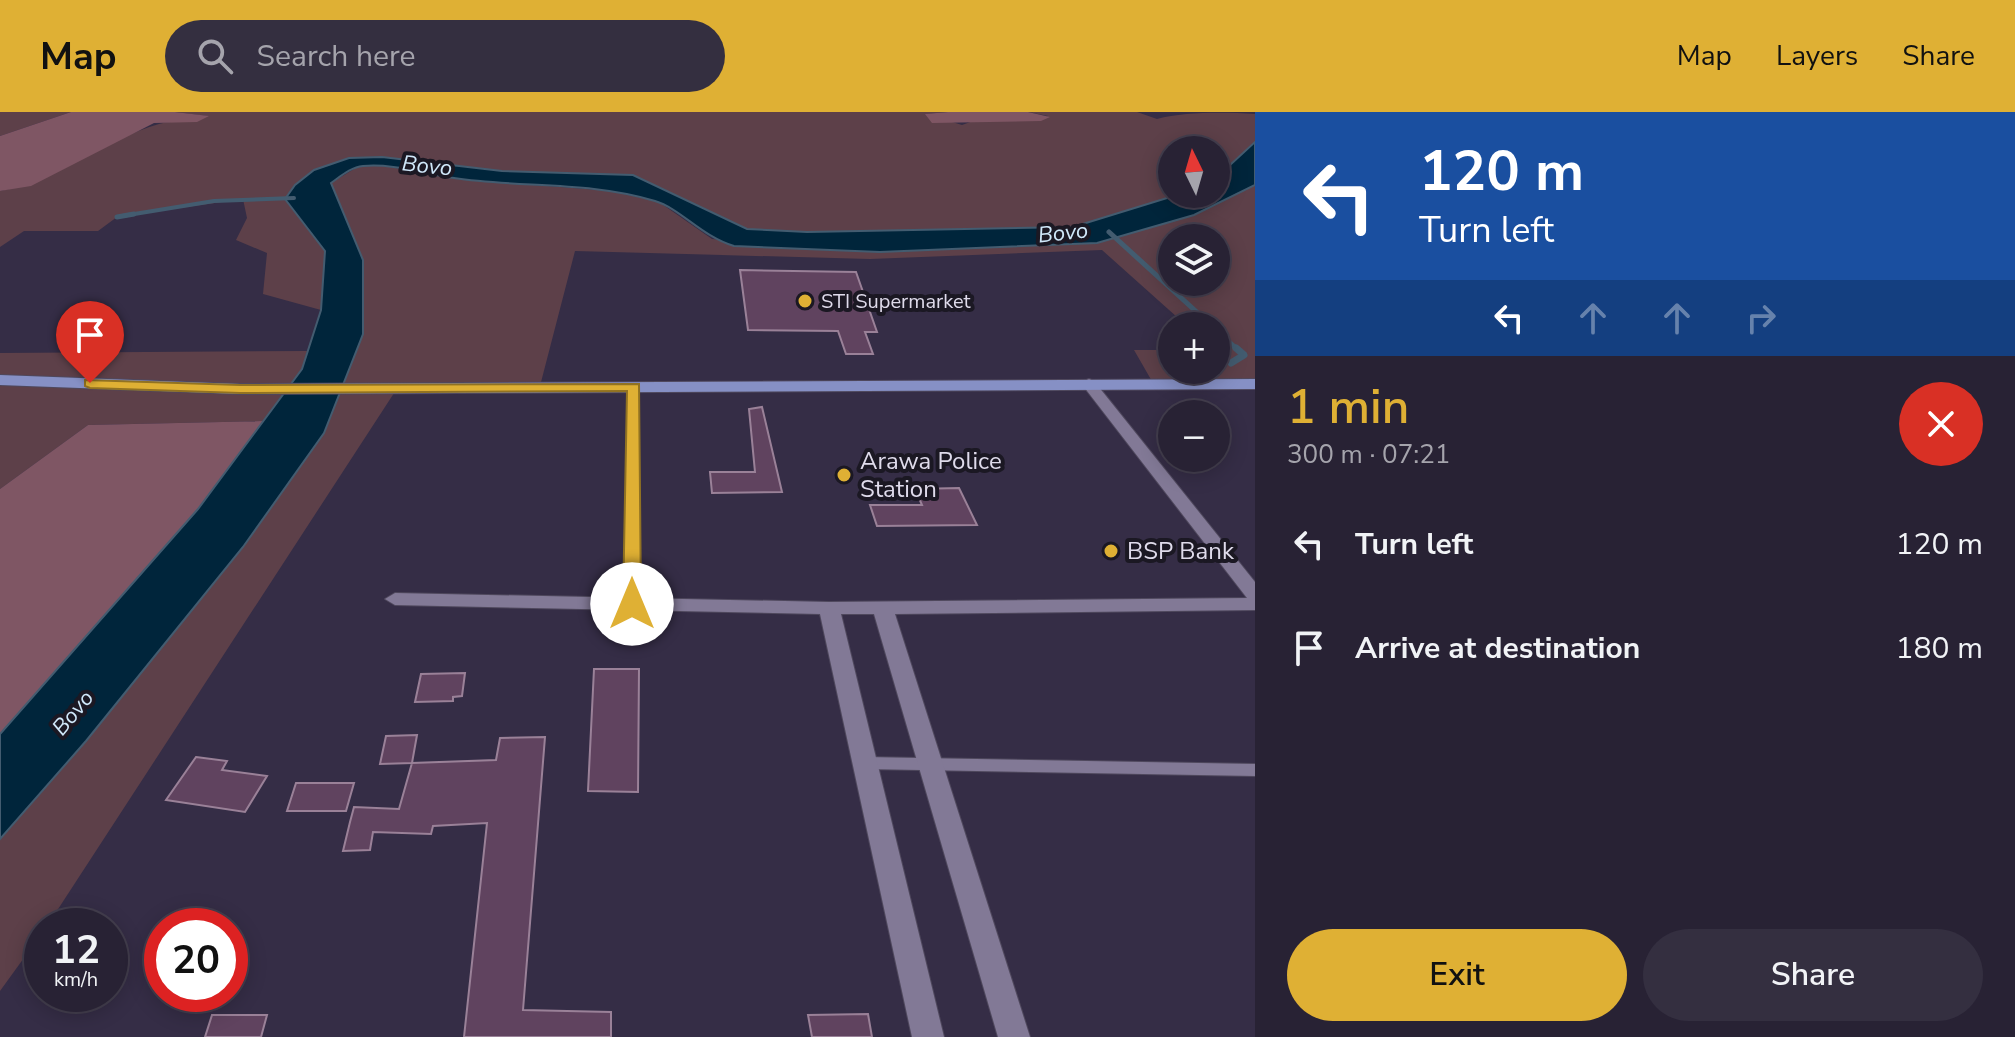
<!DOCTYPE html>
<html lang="en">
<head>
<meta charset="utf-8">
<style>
  body { margin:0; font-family:"Nunito Sans",sans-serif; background:#342f40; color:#f1f3f6; height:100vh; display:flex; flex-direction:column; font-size:30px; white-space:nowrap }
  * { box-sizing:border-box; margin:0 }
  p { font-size:26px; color:#a5a4ac }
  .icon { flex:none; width:44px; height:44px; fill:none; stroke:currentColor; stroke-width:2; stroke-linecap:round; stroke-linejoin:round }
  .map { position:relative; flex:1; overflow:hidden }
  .details { display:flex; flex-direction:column; background:#282234; width:760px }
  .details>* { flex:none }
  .guide { background:#1a4fa0; color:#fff; overflow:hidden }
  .needle { width:52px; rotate:355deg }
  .fabs { position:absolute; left:1158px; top:24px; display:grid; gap:16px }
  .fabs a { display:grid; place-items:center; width:72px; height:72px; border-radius:50%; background:#282234; box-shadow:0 4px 20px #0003,0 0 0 2px #443f4f; font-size:40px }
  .speed { position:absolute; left:24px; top:796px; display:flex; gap:16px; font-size:40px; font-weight:700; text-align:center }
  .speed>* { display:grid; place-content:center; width:104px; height:104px; border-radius:50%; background:#282234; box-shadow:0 4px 20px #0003,0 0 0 2px #443f4f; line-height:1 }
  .speed small { font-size:20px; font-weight:400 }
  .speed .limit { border:12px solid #d22; background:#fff; color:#111 }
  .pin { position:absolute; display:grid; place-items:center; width:68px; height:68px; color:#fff; margin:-82px -34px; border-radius:50% 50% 50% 0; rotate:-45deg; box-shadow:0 0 8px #0007 }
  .pin .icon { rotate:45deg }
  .me { position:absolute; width:88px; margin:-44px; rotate:0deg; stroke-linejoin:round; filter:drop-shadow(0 0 6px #0008) }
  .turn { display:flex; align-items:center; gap:28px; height:168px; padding:0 32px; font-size:36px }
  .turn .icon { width:104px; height:104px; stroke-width:2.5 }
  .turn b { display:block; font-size:56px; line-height:68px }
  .lanes { display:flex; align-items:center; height:76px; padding:0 32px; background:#0003; justify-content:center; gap:40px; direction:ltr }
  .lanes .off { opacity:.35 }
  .round { display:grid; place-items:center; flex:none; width:84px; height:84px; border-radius:42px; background:#342f40 }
  .head { display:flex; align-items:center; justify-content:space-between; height:136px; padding:0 32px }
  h1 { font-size:48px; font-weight:600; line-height:60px; color:#dfb034 }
  .cta { display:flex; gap:16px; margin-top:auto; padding:16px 32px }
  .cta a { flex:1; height:92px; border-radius:48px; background:#dfb034; color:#111; font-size:32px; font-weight:600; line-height:92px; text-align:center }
  .cta a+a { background:#342f40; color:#f1f3f6 }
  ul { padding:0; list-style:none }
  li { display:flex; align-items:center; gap:24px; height:104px; padding:0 32px }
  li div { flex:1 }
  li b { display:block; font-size:30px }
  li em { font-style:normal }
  header { display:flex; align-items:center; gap:48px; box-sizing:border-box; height:112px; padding:0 40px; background:#dfb034; color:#111 }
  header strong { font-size:38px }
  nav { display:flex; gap:44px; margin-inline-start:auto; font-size:28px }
  .search { width:560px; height:72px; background:#342f40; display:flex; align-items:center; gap:20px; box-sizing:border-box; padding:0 28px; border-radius:44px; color:#a5a4ac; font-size:30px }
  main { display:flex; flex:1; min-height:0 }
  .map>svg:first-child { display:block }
  .green { fill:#5d4049; fill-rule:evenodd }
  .forest { fill:#7f5664 }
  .water { fill:#00253b; stroke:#435c70; stroke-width:2 }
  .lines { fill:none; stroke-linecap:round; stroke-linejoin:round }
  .stream-far2 { stroke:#435c70; stroke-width:4 }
  .stream-far1 { stroke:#435c70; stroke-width:5 }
  .stream { stroke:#435c70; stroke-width:7 }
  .building { fill:#60435f; stroke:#9a8198; stroke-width:2 }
  .lane-casing { stroke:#4f485d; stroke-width:2 }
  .street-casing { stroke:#4f485d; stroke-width:2 }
  .primary-casing { stroke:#4f485d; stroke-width:2 }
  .lane { fill:#827996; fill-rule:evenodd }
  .street { fill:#827996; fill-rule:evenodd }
  .primary { fill:#8690c5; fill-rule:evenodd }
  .route { fill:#dfb034; stroke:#917222; stroke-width:2 }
  .poi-dot { fill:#dfb034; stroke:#1b1823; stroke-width:3 }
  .labels { text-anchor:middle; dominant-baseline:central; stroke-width:8; stroke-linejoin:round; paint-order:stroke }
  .far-poi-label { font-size:20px; fill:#dfdbeb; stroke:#1b1823; text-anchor:start }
  .far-water-label { font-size:22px; font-style:italic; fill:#d0e8fa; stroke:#1b1823 }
  .poi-label { font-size:24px; fill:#dfdbeb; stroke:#1b1823; text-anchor:start }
</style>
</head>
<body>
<header>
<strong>Map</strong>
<div class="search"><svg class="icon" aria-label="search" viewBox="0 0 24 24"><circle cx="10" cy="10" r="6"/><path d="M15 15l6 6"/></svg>Search here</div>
<nav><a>Map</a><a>Layers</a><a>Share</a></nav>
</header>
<main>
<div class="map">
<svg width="1255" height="925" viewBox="0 0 1255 925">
  <rect width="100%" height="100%" fill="#352d46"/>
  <!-- green -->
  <path class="green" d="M 0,0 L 71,0 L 0,24 Z
    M 175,0 L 948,0 L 926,2 L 962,13 L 976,8 L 1040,9 L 1048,4 L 1028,0 L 1137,0 L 1157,7 C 1184,0 1222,0 1255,2 L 1255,30 L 1216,66 L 1216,38 L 1172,38 L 1172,82 L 1180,82 L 1073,115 L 807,120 L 747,117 L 633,63 L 502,59 L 382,45 L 349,46 L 285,87 L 325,139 L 321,198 L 263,182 L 267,141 L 236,128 L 247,106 L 243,87 L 117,105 L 98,119 L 24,119 L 0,135 L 0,79 C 58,69 103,28 159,12 C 176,7 191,13 207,4 Z
    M 379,53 L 456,67 L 612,79 L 659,90 L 712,127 L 880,140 L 1097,131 L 1194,103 L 1255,73 L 1255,272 L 1153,271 L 1134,238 L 1172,238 L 1172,258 L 1216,258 L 1216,214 L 1187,214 L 1102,138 L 870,147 L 575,139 L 540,274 L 398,275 L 49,811 L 42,814 L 42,821 L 0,879 L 0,727 L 86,629 L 243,435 L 363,148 L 331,71 L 359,54 ZM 1172,126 L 1216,126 L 1216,170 L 1172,170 Z
    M 307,239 L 302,257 L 264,309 L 88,313 L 0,377 L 0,241 Z"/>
  <!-- forest -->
  <path class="forest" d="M 71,0 L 175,0 L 209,4 L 197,10 L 154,11 L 31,74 L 0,79 L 0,24 Z
    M 948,0 L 1028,0 L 1050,5 L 1041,9 L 932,11 L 925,2 Z
    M 263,309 L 199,397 L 0,622 L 0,377 L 88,313 Z"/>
  <!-- water -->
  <path class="water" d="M 1255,30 L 1255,73 L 1194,103 L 1097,131 L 880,140 L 734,134 C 701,124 681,97 655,89 C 590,69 520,76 454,66 C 424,62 393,51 363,54 C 351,55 341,64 331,71 L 363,148 L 363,222 L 324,321 L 243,435 L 86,629 L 0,727 L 0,622 L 198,397 L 302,257 L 321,198 L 325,139 L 285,87 L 295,73 L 314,58 L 349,46 L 382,45 L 502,59 L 633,63 L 747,117 L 807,120 L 1073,115 L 1180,82 L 1216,82 L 1216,66 Z"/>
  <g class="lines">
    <!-- stream-far2 -->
    <path class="stream-far2" d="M 122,104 L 214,89 L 294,86"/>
    <!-- stream-far1 -->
    <path class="stream-far1" d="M 117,105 L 134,102
      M 1109,120 L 1212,214
      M 1216,218 L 1238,238"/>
    <!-- stream -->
    <path class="stream" d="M 1231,251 L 1244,243 L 1236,236"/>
  </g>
  <!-- building -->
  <path class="building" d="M 740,158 L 856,160 L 877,220 L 865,220 L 873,242 L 846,242 L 838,219 L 748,218 Z
    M 762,295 L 782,380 L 712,381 L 710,360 L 755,360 L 749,297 Z
    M 959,376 L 977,413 L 877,414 L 870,393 L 922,393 L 915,377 Z
    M 594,557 L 639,557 L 638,680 L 588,679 Z
    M 465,561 L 462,584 L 453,585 L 453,589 L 415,590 L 421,562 Z
    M 417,623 L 412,651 L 380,652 L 386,624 Z
    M 545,625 L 523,898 L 611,900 L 611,925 L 464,925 L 487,711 L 433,714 L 431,722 L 373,720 L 370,738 L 343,739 L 350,710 L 354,695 L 399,697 L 412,651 L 496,648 L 500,626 Z
    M 196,645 L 227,649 L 222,658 L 267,664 L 245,700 L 166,688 Z
    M 296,671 L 354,671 L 346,699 L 287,699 Z
    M 868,902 L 872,925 L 812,925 L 808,903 Z
    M 212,903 L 267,903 L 261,925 L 205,925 Z"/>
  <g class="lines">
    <defs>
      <path id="lane" d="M 634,272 L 639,275 L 639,492 L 632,496 L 625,492 L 629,275 Z
        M 865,645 L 1255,652 L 1255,664 L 865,657 L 859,655 L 856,651 L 859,647 Z"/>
      <path id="street" d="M 1089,267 L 1094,269 L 1255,470 L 1255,498 L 895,502 L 1030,925 L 998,925 L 874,502 L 841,502 L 944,925 L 912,925 L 820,502 L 395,493 L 385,487 L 395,481 L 829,490 L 1247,486 L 1084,275 L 1084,269 Z"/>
      <path id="primary" d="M 0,263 L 240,272 L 1255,267 L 1255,277 L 240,282 L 0,273 Z"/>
    </defs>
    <!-- lane casing -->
    <use href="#lane" class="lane-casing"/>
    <!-- street casing -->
    <use href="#street" class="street-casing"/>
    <!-- primary casing -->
    <use href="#primary" class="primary-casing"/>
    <!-- lane -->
    <use href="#lane" class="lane"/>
    <!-- street -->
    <use href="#street" class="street"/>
    <!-- primary -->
    <use href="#primary" class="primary"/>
  </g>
  <!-- route -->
  <path class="route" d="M 85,268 L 240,273 L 639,272 L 641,492 L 632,497 L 623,492 L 627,279 L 240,281 L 90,276 L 85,274 Z"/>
  <!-- markers -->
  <g class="poi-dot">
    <circle cx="805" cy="189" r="8"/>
    <circle cx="844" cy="363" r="8"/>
    <circle cx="1111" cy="439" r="8"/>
  </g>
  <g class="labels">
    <!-- far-poi labels -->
    <g class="far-poi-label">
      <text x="821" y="189">STI Supermarket</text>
    </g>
    <!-- far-water labels -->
    <g class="far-water-label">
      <text transform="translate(427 54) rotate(6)">Bovo</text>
      <text transform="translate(1063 121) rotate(-6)">Bovo</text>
      <text transform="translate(73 601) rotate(-50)">Bovo</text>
    </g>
    <!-- poi labels -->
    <g class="poi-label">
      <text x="860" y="349">Arawa Police<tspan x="860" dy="28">Station</tspan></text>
      <text x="1127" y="439">BSP Bank</text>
    </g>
  </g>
</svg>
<div class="fabs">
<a><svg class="needle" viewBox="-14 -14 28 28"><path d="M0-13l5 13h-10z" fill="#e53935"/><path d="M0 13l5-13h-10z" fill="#a5a4ac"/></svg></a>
<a><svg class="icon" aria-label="layers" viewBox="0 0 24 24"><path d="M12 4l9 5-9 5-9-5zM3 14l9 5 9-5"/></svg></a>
<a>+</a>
<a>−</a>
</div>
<div class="speed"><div>12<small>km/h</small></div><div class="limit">20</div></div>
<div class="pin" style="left:90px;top:271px;background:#d93025"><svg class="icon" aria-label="arrive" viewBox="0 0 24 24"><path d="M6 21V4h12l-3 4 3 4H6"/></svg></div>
<svg class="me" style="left:632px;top:492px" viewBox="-20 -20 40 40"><circle r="19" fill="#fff"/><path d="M0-13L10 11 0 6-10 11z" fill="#dfb034"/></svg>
</div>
<section class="details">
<div class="guide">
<div class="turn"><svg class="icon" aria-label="left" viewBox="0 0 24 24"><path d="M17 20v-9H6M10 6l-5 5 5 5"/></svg><div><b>120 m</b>Turn left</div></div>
<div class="lanes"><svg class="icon" aria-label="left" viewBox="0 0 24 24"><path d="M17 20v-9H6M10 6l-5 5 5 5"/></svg><svg class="icon off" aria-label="ahead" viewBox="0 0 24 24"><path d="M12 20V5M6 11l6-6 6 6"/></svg><svg class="icon off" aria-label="ahead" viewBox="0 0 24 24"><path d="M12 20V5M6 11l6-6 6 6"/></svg><svg class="icon off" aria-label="right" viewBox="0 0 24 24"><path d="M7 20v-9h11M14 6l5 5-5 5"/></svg></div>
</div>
<div class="head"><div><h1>1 min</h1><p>300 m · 07:21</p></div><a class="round" style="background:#d93025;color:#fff"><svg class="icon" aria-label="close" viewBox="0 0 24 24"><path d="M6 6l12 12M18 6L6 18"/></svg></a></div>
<ul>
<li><svg class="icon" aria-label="left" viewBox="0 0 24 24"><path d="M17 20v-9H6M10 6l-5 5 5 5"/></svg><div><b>Turn left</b></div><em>120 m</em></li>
<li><svg class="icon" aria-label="arrive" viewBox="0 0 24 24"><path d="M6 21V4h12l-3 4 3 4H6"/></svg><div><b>Arrive at destination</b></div><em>180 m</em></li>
</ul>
<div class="cta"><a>Exit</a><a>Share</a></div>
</section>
</main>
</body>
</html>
